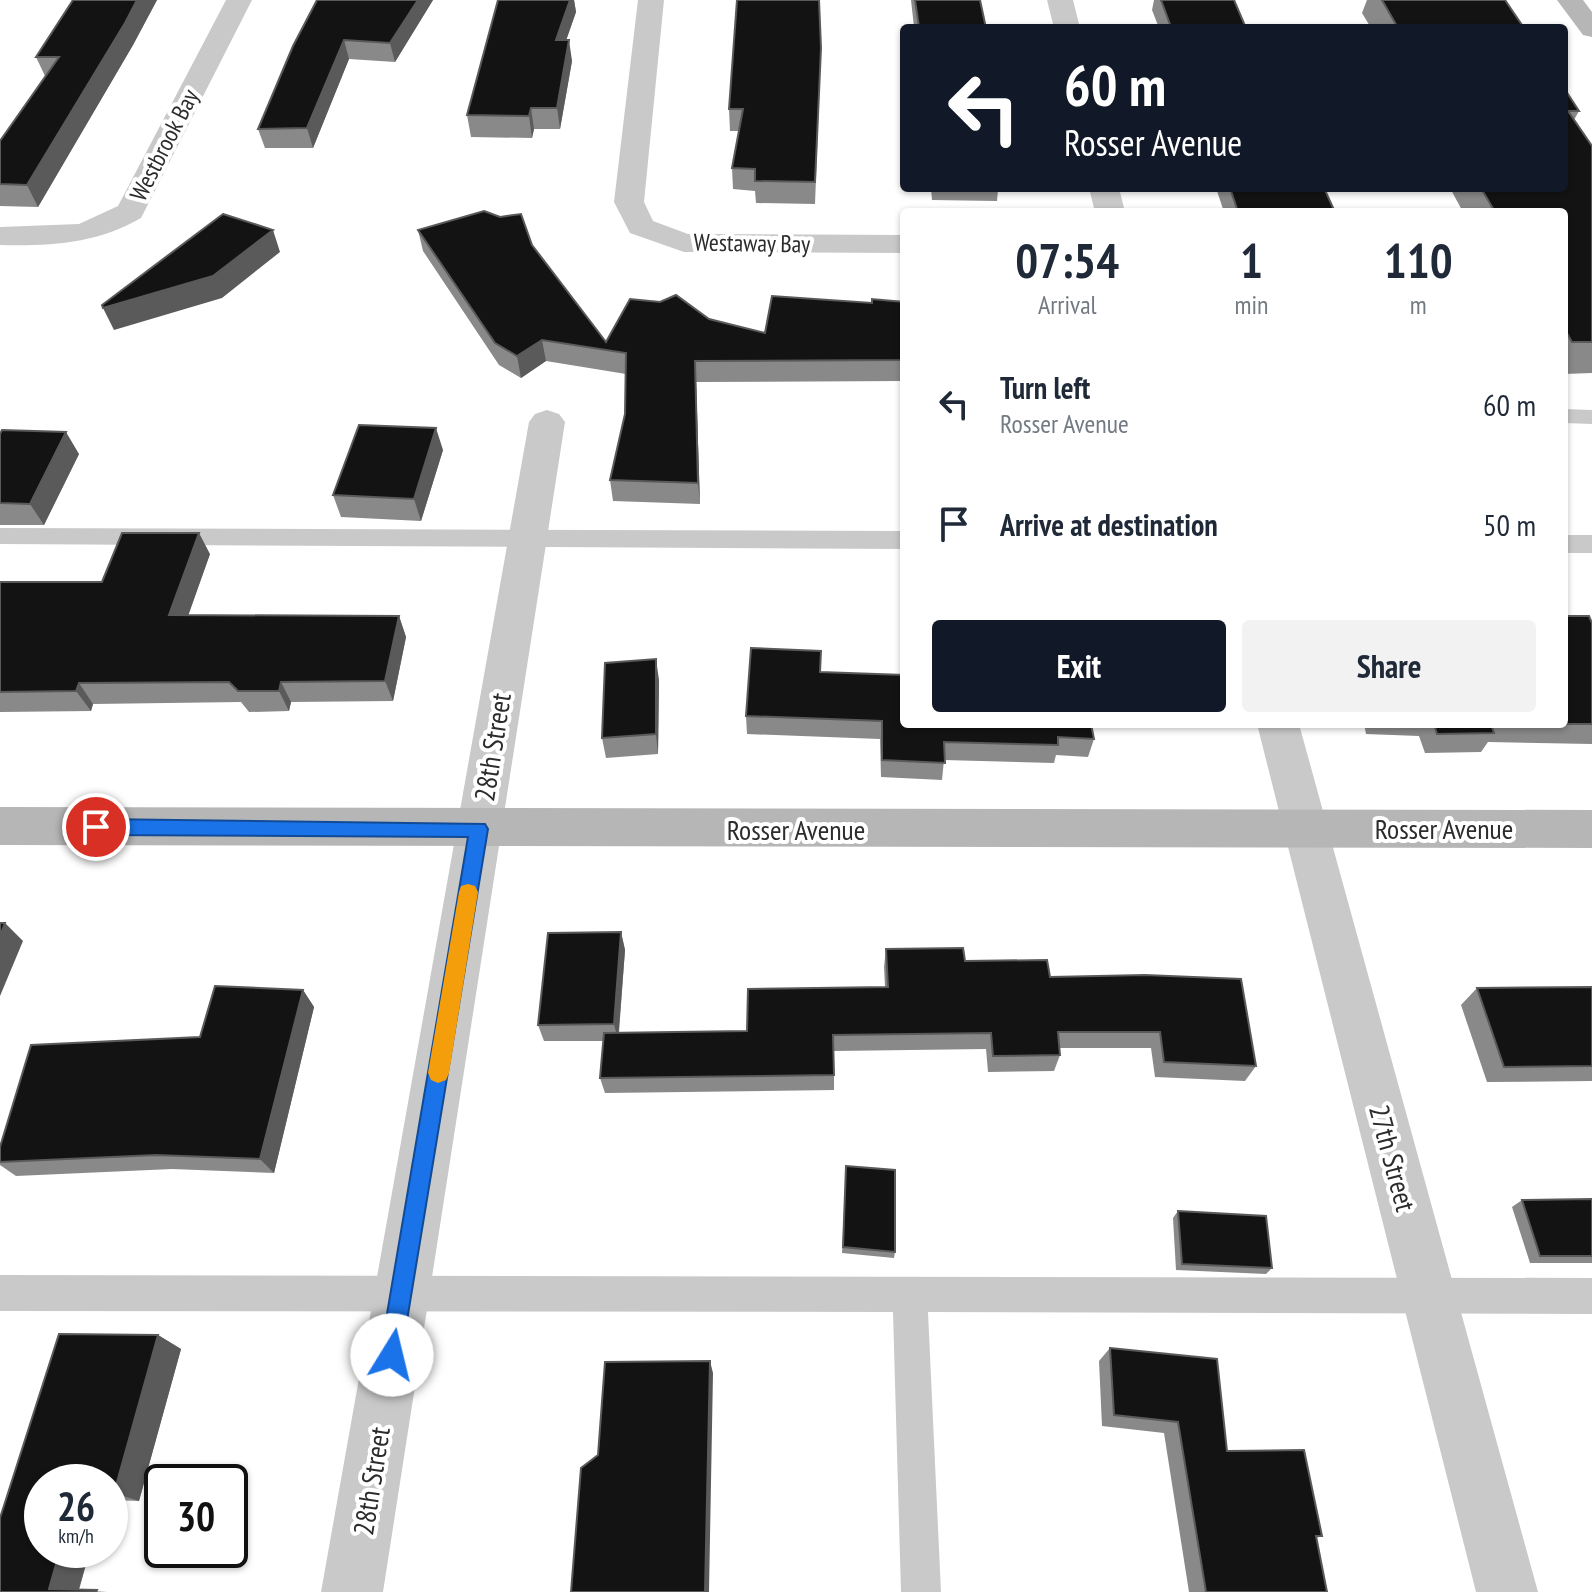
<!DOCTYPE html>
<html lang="en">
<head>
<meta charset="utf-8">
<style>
  body { margin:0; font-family:"PT Sans Narrow",sans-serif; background:#f2f2f3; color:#1f2937; height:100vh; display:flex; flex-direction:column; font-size:30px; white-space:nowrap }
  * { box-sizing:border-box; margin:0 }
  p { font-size:26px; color:#747a83 }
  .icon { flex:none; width:44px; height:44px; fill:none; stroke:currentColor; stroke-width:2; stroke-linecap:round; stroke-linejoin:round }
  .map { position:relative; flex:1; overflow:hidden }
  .drawer { position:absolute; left:900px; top:208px; width:668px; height:520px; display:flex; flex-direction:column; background:#fff; border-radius:8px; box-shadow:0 2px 6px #0004 }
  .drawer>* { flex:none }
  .hud { position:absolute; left:900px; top:24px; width:668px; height:168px; border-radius:8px; box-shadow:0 2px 6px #0004; background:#111827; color:#fff; overflow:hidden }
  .speed { position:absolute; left:24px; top:1464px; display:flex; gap:16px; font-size:40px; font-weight:700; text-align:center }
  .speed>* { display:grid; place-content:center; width:104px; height:104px; border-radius:50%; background:#fff; box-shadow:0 2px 6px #0004; line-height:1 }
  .speed small { font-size:20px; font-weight:400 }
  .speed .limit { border:4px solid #111; border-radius:12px; background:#fff; color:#111 }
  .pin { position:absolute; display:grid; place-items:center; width:68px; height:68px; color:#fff; margin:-34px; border:4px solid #fff; border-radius:50%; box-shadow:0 2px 8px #0007 }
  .me { position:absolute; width:88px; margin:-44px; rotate:9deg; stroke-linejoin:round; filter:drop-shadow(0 0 6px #0008) }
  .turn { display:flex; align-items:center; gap:28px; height:168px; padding:0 32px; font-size:36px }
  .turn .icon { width:104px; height:104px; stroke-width:2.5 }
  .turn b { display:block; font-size:56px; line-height:68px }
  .eta { display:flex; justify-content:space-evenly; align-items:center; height:136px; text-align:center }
  .eta b { font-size:48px; font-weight:700; line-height:56px }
  .action { display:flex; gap:16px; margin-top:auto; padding:16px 32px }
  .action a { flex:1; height:92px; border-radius:8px; background:#111827; color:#fff; font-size:32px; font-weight:700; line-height:92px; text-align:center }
  .action a+a { background:#f2f2f3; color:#1f2937 }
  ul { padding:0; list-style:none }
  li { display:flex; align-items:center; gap:24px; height:120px; padding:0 32px }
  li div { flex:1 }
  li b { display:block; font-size:30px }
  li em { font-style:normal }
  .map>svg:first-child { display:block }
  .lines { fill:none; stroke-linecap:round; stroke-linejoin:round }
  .lane { fill:#c9c9c9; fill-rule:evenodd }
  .street { fill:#c9c9c9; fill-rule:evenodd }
  .secondary { fill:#b6b6b6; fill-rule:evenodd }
  .wall { fill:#898989 }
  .shaded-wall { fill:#5a5a5a }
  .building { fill:#131313; stroke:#5a5a5a; stroke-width:2 }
  .route { fill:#1a73e8; stroke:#114b97; stroke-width:2 }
  .slow { fill:#f59e0b }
  .labels { text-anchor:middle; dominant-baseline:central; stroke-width:8; stroke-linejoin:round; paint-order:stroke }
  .far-street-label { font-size:24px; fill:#2c2c2c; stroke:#fff }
  .street-label { font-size:28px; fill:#2c2c2c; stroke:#fff }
</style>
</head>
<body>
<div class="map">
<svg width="1592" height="1592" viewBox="0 0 1592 1592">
  <rect width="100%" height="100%" fill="#fff"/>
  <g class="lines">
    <!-- lane -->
    <path class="lane" d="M 1564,409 L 1592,410 L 1592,424 L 1564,423 Z
      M 0,528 L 904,531 L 904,549 L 0,544 Z
      M 1564,535 L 1592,535 L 1592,553 L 1564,553 Z
      M 0,1275 L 1592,1278 L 1592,1314 L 928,1312 L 941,1592 L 901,1592 L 893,1312 L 0,1311 Z"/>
    <!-- street -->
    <path class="street" d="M 226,0 L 252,0 L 141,218 C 96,244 51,246 0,245 L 0,227 L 79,224 L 118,206 Z
      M 638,0 L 664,0 L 644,202 L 653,221 L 688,234 L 904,235 L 904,253 L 684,252 L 630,233 L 614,202 Z
      M 1047,0 L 1073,0 L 1080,28 L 1054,28 Z
      M 1089,188 L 1119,188 L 1125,212 L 1095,212 Z
      M 547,410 L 559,414 L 565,422 L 383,1592 L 321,1592 L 529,422 L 535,414 Z
      M 1257,724 L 1299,724 L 1538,1592 L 1476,1592 Z"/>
    <!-- secondary -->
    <path class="secondary" d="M 1557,0 L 1583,0 L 1592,12 L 1592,37 L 1583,35 Z
      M 0,807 L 1592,810 L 1592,848 L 0,845 Z"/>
  </g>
  <!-- wall -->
  <path class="wall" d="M 73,0 L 157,0 L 133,45 L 38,207 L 0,206 L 0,141 L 45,76 L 36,57 Z
    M 317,0 L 433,0 L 395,62 L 349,59 L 313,148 L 265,148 L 258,129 Z
    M 498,0 L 574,0 L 576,12 L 566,40 L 572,61 L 560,129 L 534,129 L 532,138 L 471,137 L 467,115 Z
    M 911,0 L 980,0 L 986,28 L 914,27 Z
    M 1154,0 L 1234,0 L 1246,28 L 1159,28 L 1152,10 Z
    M 1367,0 L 1505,0 L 1524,28 L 1371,28 L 1362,13 Z
    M 821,48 L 815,204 L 756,203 L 755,191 L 733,189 L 732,168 L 739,131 L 730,131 L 729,109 Z
    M 1564,88 L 1579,111 L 1574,120 L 1592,146 L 1592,373 L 1564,374 L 1564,212 L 1463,212 L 1450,188 L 1564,188 Z
    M 931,188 L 1017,188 L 1017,190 L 998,190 L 997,201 L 932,200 Z
    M 1216,188 L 1324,188 L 1335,212 L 1224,212 Z
    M 418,230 L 532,245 L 606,342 L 709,319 L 765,333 L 872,303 L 904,302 L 904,381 L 696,382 L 700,504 L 613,501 L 610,480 L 625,414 L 626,374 L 546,361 L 521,378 L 499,365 L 423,251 Z
    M 0,434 L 79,454 L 44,525 L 0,525 Z
    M 443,450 L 421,521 L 341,517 L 333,495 Z
    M 210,554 L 188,615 L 399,616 L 406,637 L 393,701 L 291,702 L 289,711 L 249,712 L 241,702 L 93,704 L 91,711 L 0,712 L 0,582 L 102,582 Z
    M 1592,623 L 1592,744 L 1488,742 L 1481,752 L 1425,753 L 1419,736 L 1366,734 L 1364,724 L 1564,724 Z
    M 821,672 L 1094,739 L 1088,757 L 1056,755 L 1054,763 L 944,760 L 942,780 L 881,777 L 880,739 L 747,734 L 746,716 Z
    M 659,680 L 658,754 L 606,758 L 602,738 Z
    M 621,932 L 625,950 L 619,1033 L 747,1031 L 885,987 L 884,967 L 886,949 L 965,961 L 1050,977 L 1256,1066 L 1245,1081 L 1155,1077 L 1151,1048 L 1060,1048 L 1060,1055 L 1054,1071 L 988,1072 L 986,1049 L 834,1051 L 834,1090 L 605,1093 L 600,1078 L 603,1041 L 544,1041 L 538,1025 Z
    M 1592,987 L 1592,1081 L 1487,1082 L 1461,1005 L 1477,988 Z
    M 303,990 L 314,1007 L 274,1173 L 172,1169 L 16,1176 L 0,1165 L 0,1147 Z
    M 846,1166 L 895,1252 L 894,1258 L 842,1253 Z
    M 1592,1199 L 1592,1263 L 1530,1263 L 1512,1207 L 1522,1200 Z
    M 1178,1211 L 1272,1268 L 1266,1274 L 1176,1270 L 1173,1218 Z
    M 59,1334 L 158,1335 L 181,1349 L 139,1501 L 110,1500 L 110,1482 L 42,1482 L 42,1550 L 90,1550 L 79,1590 L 107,1592 L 0,1592 L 0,1518 Z
    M 1110,1348 L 1322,1536 L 1316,1538 L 1327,1592 L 1189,1592 L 1164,1433 L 1102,1426 L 1099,1361 Z"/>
  <!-- shaded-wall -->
  <path class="shaded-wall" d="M 137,0 L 157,0 L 133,45 L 38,207 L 27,185 Z
    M 418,0 L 433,0 L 395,62 L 390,43 Z
    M 570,0 L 574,0 L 576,12 L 559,61 L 556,40 Z
    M 344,40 L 349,59 L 313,148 L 307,128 Z
    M 569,40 L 572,61 L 560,129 L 557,108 Z
    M 531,108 L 534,129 L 532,138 L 529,116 Z
    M 273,230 L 280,252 L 222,298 L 114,330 L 103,308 Z
    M 542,340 L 546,361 L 521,378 L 517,356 Z
    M 695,361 L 696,382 L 700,504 L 698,483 Z
    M 436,428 L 443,450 L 421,521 L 414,499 Z
    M 66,432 L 79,454 L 44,525 L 30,504 Z
    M 199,533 L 210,554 L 181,636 L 169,615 Z
    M 399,616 L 406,637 L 393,701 L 385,681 Z
    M 656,659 L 659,680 L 658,754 L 656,734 Z
    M 281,682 L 291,702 L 289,711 L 279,691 Z
    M 79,683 L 93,704 L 91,711 L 76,691 Z
    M 5,923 L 23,941 L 0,996 L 0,936 Z
    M 621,932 L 625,950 L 618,1040 L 614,1024 Z
    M 303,990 L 314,1007 L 274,1173 L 260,1159 Z
    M 158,1335 L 181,1349 L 139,1501 L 114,1493 Z
    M 710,1361 L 713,1373 L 709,1592 L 705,1592 Z
    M 60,1550 L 90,1550 L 78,1592 L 49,1589 Z"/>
  <!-- building -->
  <path class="building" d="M 73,0 L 137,0 L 125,23 L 27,185 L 0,184 L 0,141 L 59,57 L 36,57 Z
    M 317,0 L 418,0 L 390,43 L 344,40 L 307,128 L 258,129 L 293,46 Z
    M 498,0 L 570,0 L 556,40 L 569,40 L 557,108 L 531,108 L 529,116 L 467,115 Z
    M 737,0 L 819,0 L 821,48 L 815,182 L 755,181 L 755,169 L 732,168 L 743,109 L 729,109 Z
    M 915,0 L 980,0 L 986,28 L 912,28 L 912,27 L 919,27 Z
    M 1161,0 L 1234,0 L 1246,28 L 1167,28 L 1171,27 Z
    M 1382,0 L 1505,0 L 1524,28 L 1398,28 Z
    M 1564,88 L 1579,111 L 1568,111 L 1592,146 L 1592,342 L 1572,342 L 1564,328 L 1564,212 L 1495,212 L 1481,188 L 1564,188 Z
    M 1230,188 L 1324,188 L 1335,212 L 1238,212 Z
    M 484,211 L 500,217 L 521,214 L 532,245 L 606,342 L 630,299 L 660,302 L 676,295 L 709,319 L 765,333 L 772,296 L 872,303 L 872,299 L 904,302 L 904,360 L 695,361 L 698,483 L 610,480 L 625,414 L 626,353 L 542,340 L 517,356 L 495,343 L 418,230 Z
    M 223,214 L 273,230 L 213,276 L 103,308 L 102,305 Z
    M 359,425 L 436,428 L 414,499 L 333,495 Z
    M 2,430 L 66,432 L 30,504 L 0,503 L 0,434 Z
    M 122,533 L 199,533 L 169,615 L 399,616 L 385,681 L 281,682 L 279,691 L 238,691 L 229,682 L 79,683 L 76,691 L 0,692 L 0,582 L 102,582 Z
    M 1564,616 L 1589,616 L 1592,623 L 1592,724 L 1564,724 Z
    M 751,648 L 821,651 L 820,672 L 904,675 L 904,724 L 1091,724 L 1094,739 L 1058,737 L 1058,745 L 944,742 L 945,763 L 882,760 L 882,721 L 746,716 Z
    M 656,659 L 656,734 L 602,738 L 605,663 Z
    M 1434,724 L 1491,724 L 1494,733 L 1437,734 Z
    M 0,923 L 5,923 L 0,936 Z
    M 621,932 L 614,1024 L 538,1025 L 548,933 Z
    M 963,948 L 965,961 L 1047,960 L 1050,977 L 1145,975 L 1241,979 L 1256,1066 L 1164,1062 L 1160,1032 L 1058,1032 L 1060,1055 L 993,1056 L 991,1033 L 833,1035 L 834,1075 L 600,1078 L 604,1033 L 747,1031 L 748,989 L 888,987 L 886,949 Z
    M 215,986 L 303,990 L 260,1159 L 156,1155 L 0,1162 L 0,1147 L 31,1045 L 200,1037 Z
    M 1592,987 L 1592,1066 L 1504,1067 L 1477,988 Z
    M 846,1166 L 895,1170 L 895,1252 L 843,1247 Z
    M 1592,1199 L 1592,1256 L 1540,1256 L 1522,1200 Z
    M 1178,1211 L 1266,1216 L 1272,1268 L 1182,1264 Z
    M 59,1334 L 158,1335 L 114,1493 L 110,1492 L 110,1482 L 42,1482 L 42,1550 L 60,1550 L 49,1589 L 97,1590 L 96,1592 L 0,1592 L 0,1518 Z
    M 1110,1348 L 1217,1359 L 1227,1451 L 1304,1450 L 1322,1536 L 1316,1536 L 1327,1592 L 1206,1592 L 1178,1422 L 1114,1415 Z
    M 710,1361 L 705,1592 L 571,1592 L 581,1468 L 598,1455 L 605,1362 Z"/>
  <!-- route -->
  <path class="route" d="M 96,819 L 485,824 L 488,829 L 400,1363 L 392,1367 L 383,1363 L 380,1355 L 468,837 L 96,835 L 89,832 L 86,827 L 89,821 Z"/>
  <!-- slow -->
  <path class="slow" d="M 468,884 L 475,886 L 478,892 L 449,1073 L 446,1080 L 438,1083 L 431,1080 L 428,1073 L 459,892 L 461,886 Z"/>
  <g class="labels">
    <!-- far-street labels -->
    <g class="far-street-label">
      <text transform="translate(164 145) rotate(-63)">Westbrook Bay</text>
      <text transform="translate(752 243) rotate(1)">Westaway Bay</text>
    </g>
    <!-- street labels -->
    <g class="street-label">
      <text transform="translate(492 747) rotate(-81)">28th Street</text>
      <text x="1444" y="828">Rosser Avenue</text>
      <text x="796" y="829">Rosser Avenue</text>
      <text transform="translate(1393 1158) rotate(75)">27th Street</text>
      <text transform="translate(371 1481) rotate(-81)">28th Street</text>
    </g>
  </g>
</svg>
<div class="speed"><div>26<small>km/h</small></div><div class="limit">30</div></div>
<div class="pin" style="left:96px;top:827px;background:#d93025"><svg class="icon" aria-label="arrive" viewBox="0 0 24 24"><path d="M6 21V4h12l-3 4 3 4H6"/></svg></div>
<svg class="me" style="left:392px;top:1355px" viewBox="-20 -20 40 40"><circle r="19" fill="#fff"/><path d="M0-13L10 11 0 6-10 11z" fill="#1a73e8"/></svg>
<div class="hud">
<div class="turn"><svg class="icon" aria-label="left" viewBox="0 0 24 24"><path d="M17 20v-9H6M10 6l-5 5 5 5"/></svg><div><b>60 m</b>Rosser Avenue</div></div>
</div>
<section class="drawer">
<div class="eta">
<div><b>07:54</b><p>Arrival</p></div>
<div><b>1</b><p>min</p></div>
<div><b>110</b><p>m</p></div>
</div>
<ul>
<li><svg class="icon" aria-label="left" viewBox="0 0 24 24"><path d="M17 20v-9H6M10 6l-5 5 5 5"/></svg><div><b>Turn left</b><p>Rosser Avenue</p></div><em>60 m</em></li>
<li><svg class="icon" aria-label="arrive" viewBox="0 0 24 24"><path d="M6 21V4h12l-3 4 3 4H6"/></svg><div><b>Arrive at destination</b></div><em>50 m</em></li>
</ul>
<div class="action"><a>Exit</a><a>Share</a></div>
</section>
</div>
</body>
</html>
